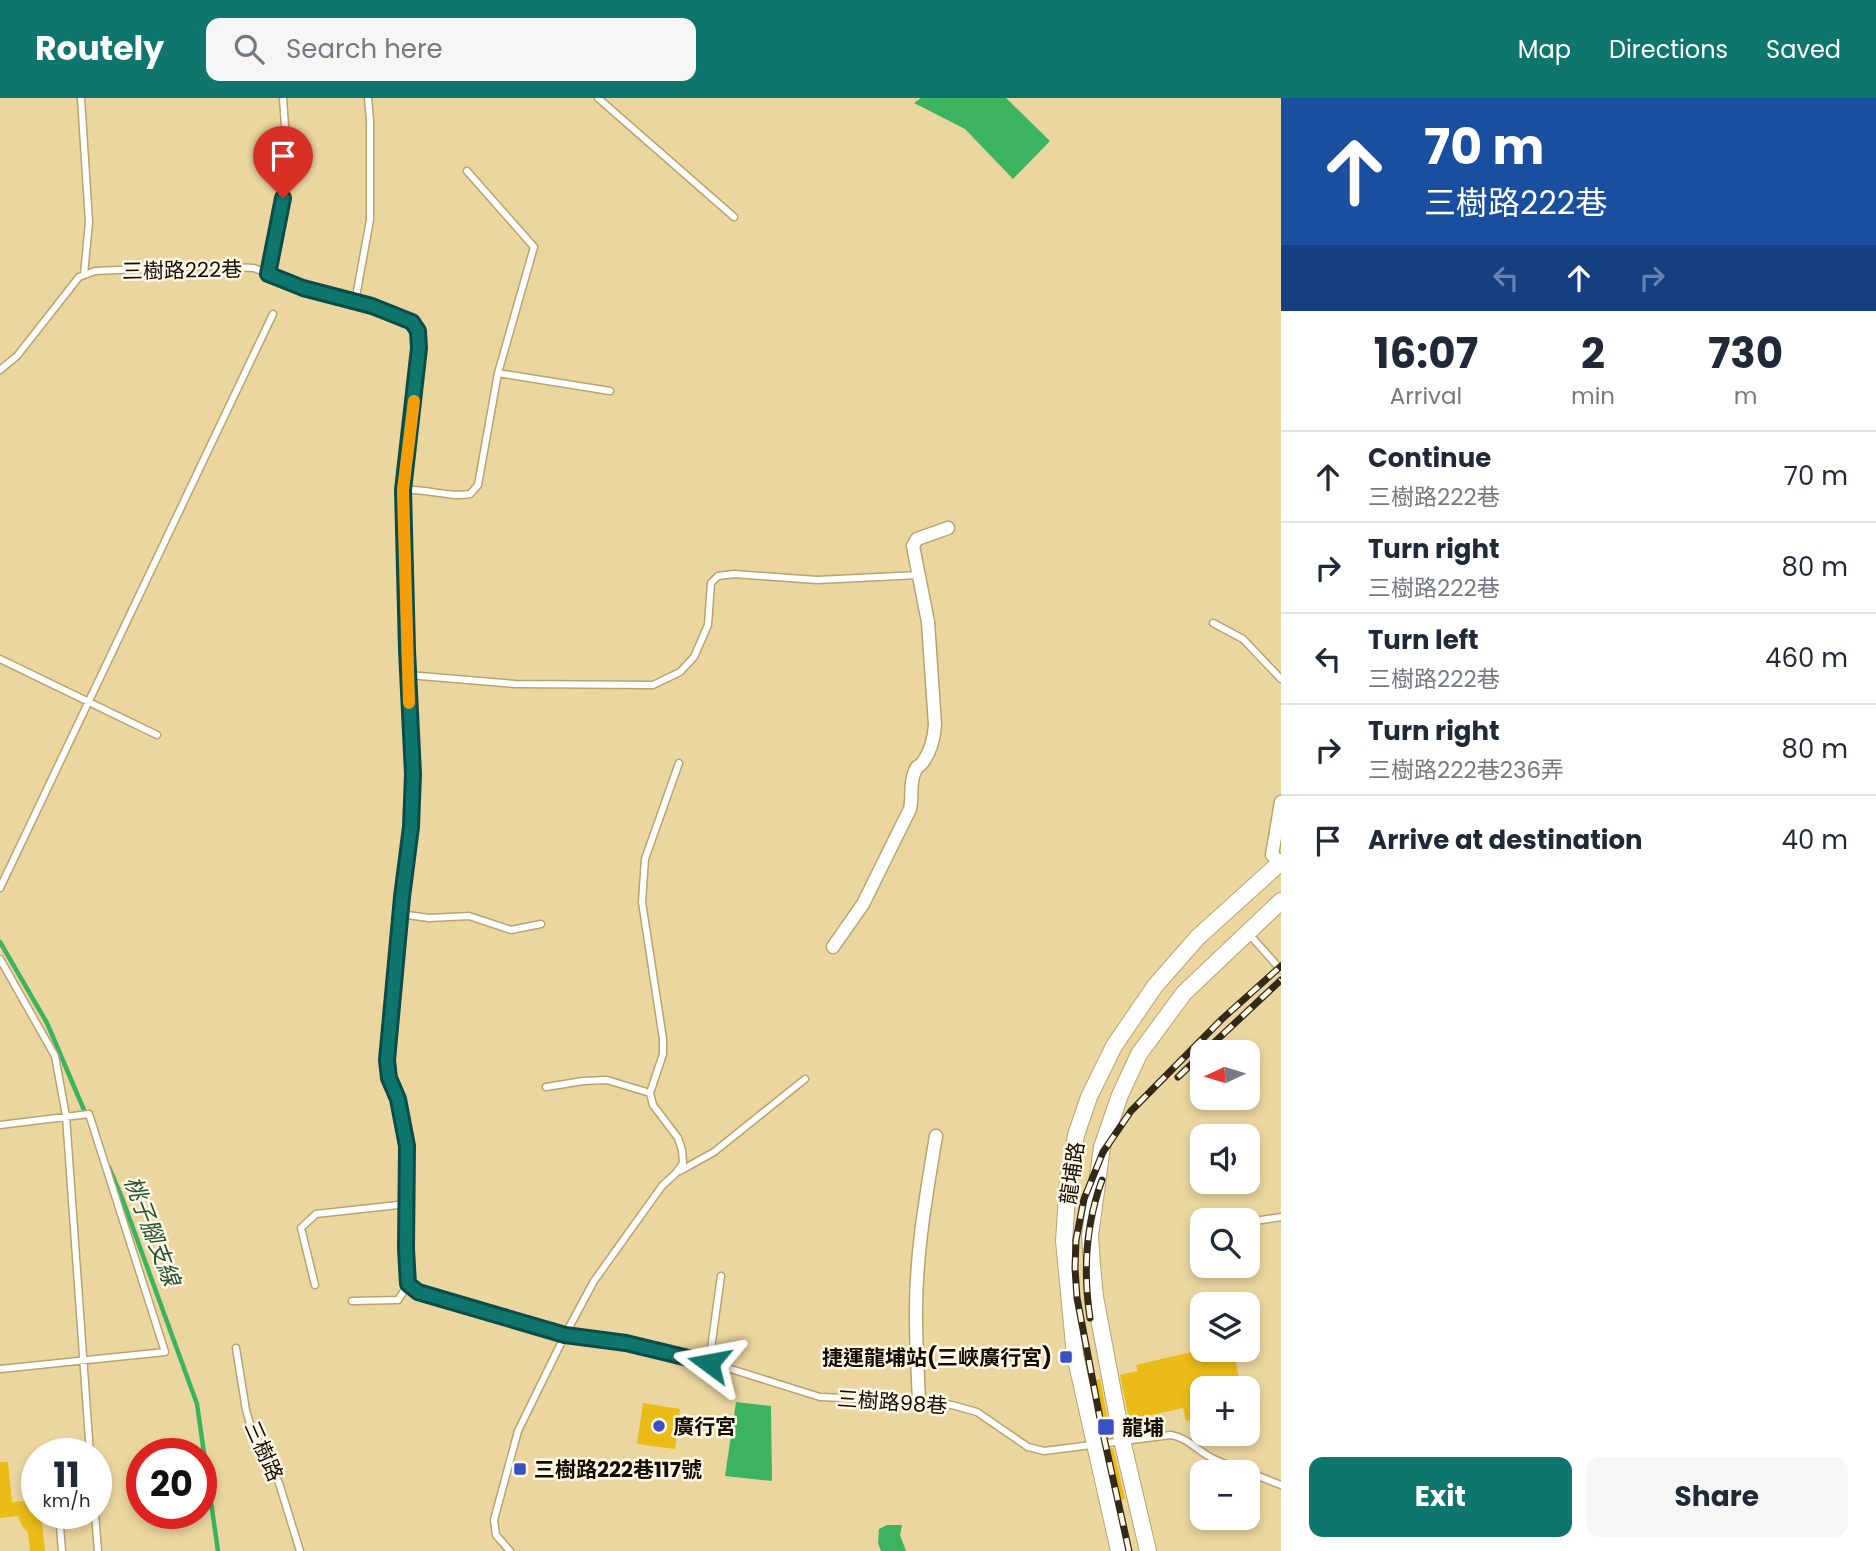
<!DOCTYPE html>
<html lang="en">
<head>
<meta charset="utf-8">
<style>
  body { margin:0; font-family:Poppins,"Noto Sans TC",sans-serif; background:#f6f6f7; color:#1f2937; height:100vh; display:flex; flex-direction:column; font-size:26px; white-space:nowrap }
  * { box-sizing:border-box; margin:0 }
  p { font-size:23px; color:#747a83 }
  .icon { flex:none; width:38px; height:38px; fill:none; stroke:currentColor; stroke-width:2; stroke-linecap:round; stroke-linejoin:round }
  .map { position:relative; flex:1; overflow:hidden }
  .panel { display:flex; flex-direction:column; background:#fff; width:595px }
  .panel>* { flex:none }
  .top-card { background:#1a4fa0; color:#fff; overflow:hidden }
  .needle { width:46px; rotate:266deg }
  .controls { position:absolute; left:1190px; top:942px; display:grid; gap:14px }
  .controls a { display:grid; place-items:center; width:70px; height:70px; border-radius:14px; background:#fff; box-shadow:0 4px 10px #0003; font-size:35px }
  .speed { position:absolute; left:21px; top:1340px; display:flex; gap:14px; font-size:35px; font-weight:700; text-align:center }
  .speed>* { display:grid; place-content:center; width:91px; height:91px; border-radius:50%; background:#fff; box-shadow:0 4px 10px #0003; line-height:1 }
  .speed small { font-size:18px; font-weight:400 }
  .speed .limit { border:10px solid #d22; background:#fff; color:#111 }
  .pin { position:absolute; display:grid; place-items:center; width:60px; height:60px; color:#fff; margin:-72px -30px; border-radius:50% 50% 50% 0; rotate:-45deg; box-shadow:0 0 7px #0007 }
  .pin .icon { rotate:45deg }
  .me { position:absolute; width:77px; margin:-38px; rotate:283deg; stroke-linejoin:round; filter:drop-shadow(0 0 5px #0008) }
  .turn { display:flex; align-items:center; gap:24px; height:147px; padding:0 28px; font-size:32px }
  .turn .icon { width:91px; height:91px; stroke-width:2.5 }
  .turn b { display:block; font-size:49px; line-height:60px }
  .lanes { display:flex; align-items:center; height:66px; padding:0 28px; background:#0003; justify-content:center; gap:35px; direction:ltr }
  .lanes .off { opacity:.35 }
  .eta { display:flex; justify-content:space-evenly; align-items:center; height:119px; text-align:center }
  .eta b { font-size:42px; font-weight:700; line-height:49px }
  .cta { display:flex; gap:14px; margin-top:auto; padding:14px 28px }
  .cta a { flex:1; height:80px; border-radius:14px; background:#0f766e; color:#fff; font-size:28px; font-weight:700; line-height:80px; text-align:center }
  .cta a+a { background:#f6f6f7; color:#1f2937 }
  ul { padding:0; list-style:none }
  li { display:flex; align-items:center; gap:21px; height:91px; padding:0 28px; border-top:2px solid #e0e1e3 }
  li div { flex:1 }
  li b { display:block; font-size:26px }
  li em { font-style:normal }
  header { display:flex; align-items:center; gap:42px; box-sizing:border-box; height:98px; padding:0 35px; background:#0f766e; color:#fff }
  header strong { font-size:33px }
  nav { display:flex; gap:38px; margin-inline-start:auto; font-size:24px }
  .search { width:490px; height:63px; background:#f6f6f7; display:flex; align-items:center; gap:18px; box-sizing:border-box; padding:0 24px; border-radius:14px; color:#747a83; font-size:26px }
  main { display:flex; flex:1; min-height:0 }
  .map>svg:first-child { display:block }
  .water { fill:#3cb35f }
  .lines { fill:none; stroke-linecap:round; stroke-linejoin:round }
  .stream { stroke:#3cb35f; stroke-width:4.5 }
  .building { fill:#ebbb18 }
  .service-casing { stroke:#b8a46e; stroke-width:9 }
  .minor-casing { stroke:#b8a46e; stroke-width:15 }
  .tertiary-casing { stroke:#b8a46e; stroke-width:18 }
  .service { stroke:#fff; stroke-width:6 }
  .minor { stroke:#fff; stroke-width:12 }
  .tertiary { stroke:#fff; stroke-width:16 }
  .rail-casing { stroke:#322916; stroke-width:7 }
  .rail { stroke:#fff8e8; stroke-width:4.5; stroke-dasharray:13; stroke-linecap:butt }
  .route-casing { stroke:#0a4d48; stroke-width:18 }
  .route { stroke:#0f766e; stroke-width:12 }
  .slow { stroke:#f59e0b; stroke-width:12 }
  .poi-dot { fill:#3951c3; stroke:#fff8e8; stroke-width:2.5 }
  .labels { text-anchor:middle; dominant-baseline:central; stroke-width:5; stroke-linejoin:round; paint-order:stroke }
  .street-label { font-size:21px; fill:#150d00; stroke:#fff8e8 }
  .poi-label { font-size:21px; font-weight:bold; fill:#150d00; stroke:#fff8e8; text-anchor:start }
  .water-label { font-size:23px; font-style:italic; fill:#265330; stroke:#fff8e8 }
</style>
</head>
<body>
<header>
<strong>Routely</strong>
<div class="search"><svg class="icon" aria-label="search" viewBox="0 0 24 24"><circle cx="10" cy="10" r="6"/><path d="M15 15l6 6"/></svg>Search here</div>
<nav><a>Map</a><a>Directions</a><a>Saved</a></nav>
</header>
<main>
<div class="map">
<svg width="1281" height="1453" viewBox="0 0 1281 1453">
  <rect width="100%" height="100%" fill="#ebd69f"/>
  <!-- water -->
  <path class="water" d="M 921,0 L 1006,0 L 1050,43 L 1013,81 L 965,31 L 914,5 Z
    M 736,1304 L 771,1308 L 772,1383 L 725,1378 Z
    M 887,1427 L 902,1427 L 900,1437 L 906,1453 L 881,1453 L 878,1445 L 879,1431 Z"/>
  <g class="lines">
    <!-- stream -->
    <path class="stream" d="M 0,844 L 47,925 L 87,1019
      M 109,1069 L 122,1100 L 197,1306 L 218,1453"/>
  </g>
  <!-- building -->
  <path class="building" d="M 1204,1251 L 1233,1251 L 1241,1290 L 1202,1290 L 1202,1319 L 1186,1323 L 1183,1310 L 1130,1322 L 1133,1336 L 1132,1336 L 1120,1277 L 1138,1273 L 1136,1267 Z
    M 1100,1281 L 1111,1339 L 1104,1340 L 1092,1283 Z
    M 643,1305 L 680,1311 L 675,1351 L 637,1346 Z
    M 1113,1350 L 1125,1401 L 1118,1402 L 1107,1351 Z
    M 0,1364 L 8,1364 L 12,1404 L 37,1402 L 37,1416 L 41,1416 L 45,1453 L 30,1453 L 28,1435 L 22,1428 L 18,1418 L 0,1420 Z"/>
  <g class="lines">
    <defs>
      <path id="service" d="M 81,0 L 89,124 L 84,176
        M 598,0 L 734,119
        M 268,176 L 283,100 L 286,42 L 283,0
        M 355,204 L 370,122 L 370,22 L 368,0
        M 0,272 L 17,258 L 79,179 L 95,173 L 211,168 L 254,170 L 303,190 L 372,208 L 412,224 L 418,233 L 419,250 L 403,392 L 407,552 L 413,676 L 411,729 L 400,816 L 387,963 L 389,980 L 399,1001 L 407,1048 L 406,1151 L 408,1187 L 418,1194 L 565,1237 L 626,1245 L 718,1267 L 820,1299 L 919,1303 L 952,1307 L 977,1314 L 1028,1349 L 1044,1353 L 1171,1337 C 1187,1340 1196,1351 1210,1359 C 1221,1365 1234,1369 1246,1374
        M 498,275 L 610,293
        M 403,392 C 426,390 448,400 470,396 L 478,387 L 498,275 L 534,149 L 467,73
        M 1213,525 L 1243,541 L 1281,581
        M 0,561 L 157,637
        M 408,577 L 515,586 L 653,587 L 680,574 L 694,559 L 708,527 L 711,485 L 718,478 L 734,476 L 817,482 L 919,477
        M 0,790 L 273,216
        M 400,816 L 429,820 L 469,818 L 511,832 L 541,826
        M 1249,836 L 1281,872
        M 0,861 L 55,958 L 66,1018 L 90,1356
        M 546,989 L 583,983 L 607,982 L 650,995
        M 0,1027 L 89,1016 L 165,1254 L 0,1271
        M 680,1073 L 714,1054 L 805,981
        M 1248,1124 L 1281,1119
        M 315,1187 L 301,1130 L 316,1116 L 407,1106
        M 352,1203 L 398,1202 L 408,1187
        M 236,1250 L 246,1312 L 251,1329 L 279,1385 L 300,1453
        M 709,1265 L 721,1178
        M 1248,1374 L 1281,1387
        M 59,1416 L 62,1453
        M 95,1416 L 98,1453
        M 510,1453 L 496,1437 L 494,1422 L 518,1333 L 565,1237 L 594,1183 L 662,1088 L 676,1075 L 683,1065 L 682,1052 L 678,1040 L 653,1007 L 650,995 L 663,956 L 663,941 L 642,804 L 645,761 L 679,665"/>
      <path id="minor" d="M 1281,765 L 1272,757 L 1281,704
        M 833,849 L 863,806 L 910,711 C 913,698 909,685 915,673 C 919,664 917,672 923,664 C 931,653 934,640 935,627 L 928,524 L 913,448 L 917,441 L 948,430
        M 919,1303 C 918,1276 916,1248 916,1221 C 915,1160 926,1098 936,1038"/>
      <path id="tertiary" d="M 1119,1453 L 1075,1257 L 1064,1143 L 1068,1083 L 1076,1037 L 1089,999 L 1114,948 L 1155,888 L 1198,839 L 1281,764
        M 1148,1453 L 1122,1342 L 1095,1199 L 1092,1167 L 1090,1138 L 1102,1049 L 1120,997 L 1139,956 L 1184,895 L 1281,803"/>
    </defs>
    <!-- service casing -->
    <use href="#service" class="service-casing"/>
    <!-- minor casing -->
    <use href="#minor" class="minor-casing"/>
    <!-- tertiary casing -->
    <use href="#tertiary" class="tertiary-casing"/>
    <!-- service -->
    <use href="#service" class="service"/>
    <!-- minor -->
    <use href="#minor" class="minor"/>
    <!-- tertiary -->
    <use href="#tertiary" class="tertiary"/>
    <defs>
      <path id="rail" d="M 1204,954 L 1281,882
        M 1178,979 L 1202,956
        M 1090,1220 C 1083,1174 1086,1126 1102,1082
        M 1129,1453 L 1102,1331 L 1077,1200 L 1075,1170 L 1076,1142 L 1084,1101 L 1103,1054 L 1131,1013 L 1222,921 L 1281,868"/>
    </defs>
    <!-- rail casing -->
    <use href="#rail" class="rail-casing"/>
    <!-- rail -->
    <use href="#rail" class="rail"/>
  </g>
  <g class="lines">
    <defs>
      <path id="route" d="M 283,100 L 268,176 L 303,190 L 372,208 L 412,224 L 418,233 L 419,250 L 403,392 L 407,552 L 413,676 L 411,729 L 402,799 L 387,962 L 389,980 L 398,1001 L 407,1048 L 406,1151 L 408,1186 L 418,1194 L 565,1237 L 626,1245 L 709,1265"/>
    </defs>
    <!-- route casing -->
    <use href="#route" class="route-casing"/>
    <!-- route -->
    <use href="#route" class="route"/>
    <!-- slow -->
    <path class="slow" d="M 409,605 L 403,392 L 414,303"/>
  </g>
  <!-- markers -->
  <g class="poi-dot">
    <rect x="1059" y="1252" width="14" height="14" rx="3.5"/>
    <circle cx="659" cy="1328" r="7"/>
    <rect x="1097" y="1320" width="18" height="18" rx="3.5"/>
    <rect x="513" y="1364" width="14" height="14" rx="3.5"/>
  </g>
  <g class="labels">
    <!-- street labels -->
    <g class="street-label">
      <text transform="translate(182 172) rotate(-1)">三樹路222巷</text>
      <text transform="translate(1072 1075) rotate(-82)">龍埔路</text>
      <text transform="translate(892 1304) rotate(4)">三樹路98巷</text>
      <text transform="translate(264 1353) rotate(66)">三樹路</text>
    </g>
    <!-- poi labels -->
    <g class="poi-label">
      <text x="1052" y="1259" text-anchor="end">捷運龍埔站(三峽廣行宮)</text>
      <text x="673" y="1328">廣行宮</text>
      <text x="1122" y="1329">龍埔</text>
      <text x="534" y="1371">三樹路222巷117號</text>
    </g>
    <!-- water labels -->
    <g class="water-label">
      <text transform="translate(152 1133) rotate(69)">桃子腳支線</text>
    </g>
  </g>
</svg>
<div class="controls">
<a><svg class="needle" viewBox="-14 -14 28 28"><path d="M0-13l5 13h-10z" fill="#e53935"/><path d="M0 13l5-13h-10z" fill="#747a83"/></svg></a>
<a><svg class="icon" aria-label="sound" viewBox="0 0 24 24"><path d="M4 9h4l5-4v14l-5-4H4zM17 9q2 3 0 6"/></svg></a>
<a><svg class="icon" aria-label="search" viewBox="0 0 24 24"><circle cx="10" cy="10" r="6"/><path d="M15 15l6 6"/></svg></a>
<a><svg class="icon" aria-label="layers" viewBox="0 0 24 24"><path d="M12 4l9 5-9 5-9-5zM3 14l9 5 9-5"/></svg></a>
<a>+</a>
<a>−</a>
</div>
<div class="speed"><div>11<small>km/h</small></div><div class="limit">20</div></div>
<div class="pin" style="left:283px;top:100px;background:#d93025"><svg class="icon" aria-label="arrive" viewBox="0 0 24 24"><path d="M6 21V4h12l-3 4 3 4H6"/></svg></div>
<svg class="me" style="left:709px;top:1265px" viewBox="-20 -20 40 40"><path d="M0-17L14 15 0 8-14 15z" fill="#0f766e" stroke="#fff" stroke-width="4"/></svg>
</div>
<section class="panel">
<div class="top-card">
<div class="turn"><svg class="icon" aria-label="ahead" viewBox="0 0 24 24"><path d="M12 20V5M6 11l6-6 6 6"/></svg><div><b>70 m</b>三樹路222巷</div></div>
<div class="lanes"><svg class="icon off" aria-label="left" viewBox="0 0 24 24"><path d="M17 20v-9H6M10 6l-5 5 5 5"/></svg><svg class="icon" aria-label="ahead" viewBox="0 0 24 24"><path d="M12 20V5M6 11l6-6 6 6"/></svg><svg class="icon off" aria-label="right" viewBox="0 0 24 24"><path d="M7 20v-9h11M14 6l5 5-5 5"/></svg></div>
</div>
<div class="eta">
<div><b>16:07</b><p>Arrival</p></div>
<div><b>2</b><p>min</p></div>
<div><b>730</b><p>m</p></div>
</div>
<ul>
<li><svg class="icon" aria-label="ahead" viewBox="0 0 24 24"><path d="M12 20V5M6 11l6-6 6 6"/></svg><div><b>Continue</b><p>三樹路222巷</p></div><em>70 m</em></li>
<li><svg class="icon" aria-label="right" viewBox="0 0 24 24"><path d="M7 20v-9h11M14 6l5 5-5 5"/></svg><div><b>Turn right</b><p>三樹路222巷</p></div><em>80 m</em></li>
<li><svg class="icon" aria-label="left" viewBox="0 0 24 24"><path d="M17 20v-9H6M10 6l-5 5 5 5"/></svg><div><b>Turn left</b><p>三樹路222巷</p></div><em>460 m</em></li>
<li><svg class="icon" aria-label="right" viewBox="0 0 24 24"><path d="M7 20v-9h11M14 6l5 5-5 5"/></svg><div><b>Turn right</b><p>三樹路222巷236弄</p></div><em>80 m</em></li>
<li><svg class="icon" aria-label="arrive" viewBox="0 0 24 24"><path d="M6 21V4h12l-3 4 3 4H6"/></svg><div><b>Arrive at destination</b></div><em>40 m</em></li>
</ul>
<div class="cta"><a>Exit</a><a>Share</a></div>
</section>
</main>
</body>
</html>
